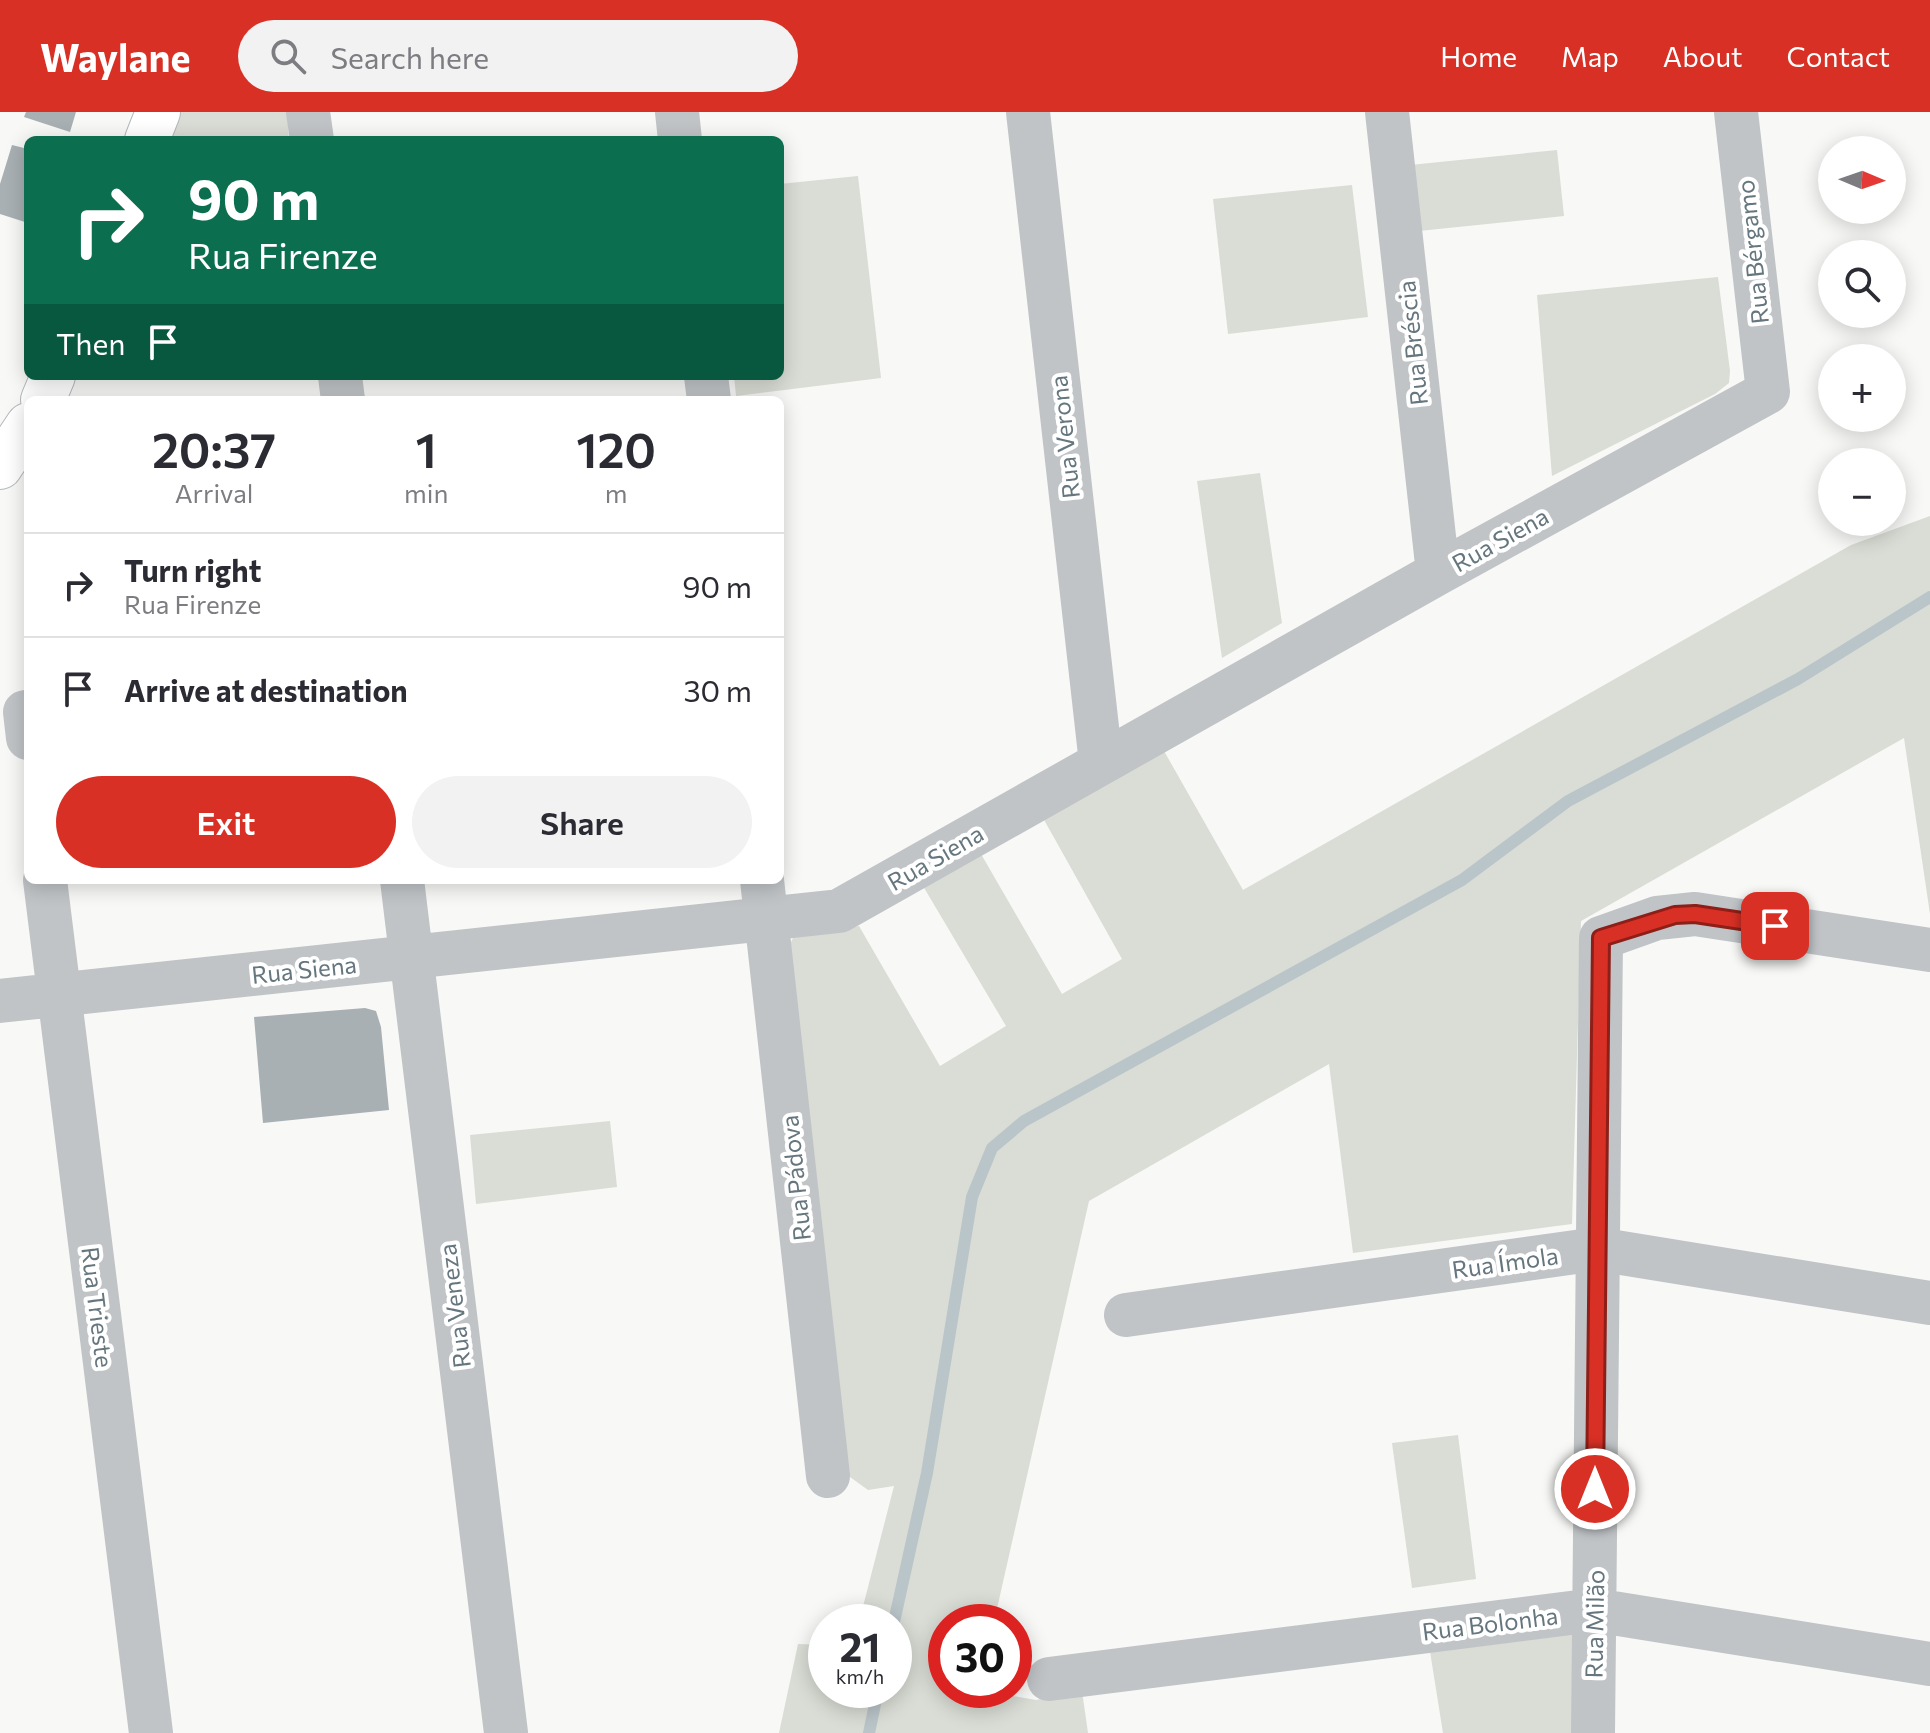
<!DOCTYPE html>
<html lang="en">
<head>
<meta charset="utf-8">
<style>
  body { margin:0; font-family:Commissioner,sans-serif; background:#f2f2f3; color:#2b2b33; height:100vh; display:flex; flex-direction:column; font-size:30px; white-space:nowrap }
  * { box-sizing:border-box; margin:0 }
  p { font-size:26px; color:#7c7c81 }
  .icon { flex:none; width:44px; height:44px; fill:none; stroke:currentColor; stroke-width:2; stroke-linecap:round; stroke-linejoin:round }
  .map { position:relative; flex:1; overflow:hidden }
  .panel { position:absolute; left:24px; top:284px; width:760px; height:488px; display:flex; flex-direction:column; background:#fff; border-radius:12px; box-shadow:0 4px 20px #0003 }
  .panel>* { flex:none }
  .top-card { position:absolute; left:24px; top:24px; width:760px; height:244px; border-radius:12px; box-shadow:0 4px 20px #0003; background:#0b6e4f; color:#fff; overflow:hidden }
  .needle { width:52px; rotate:92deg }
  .tools { position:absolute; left:1818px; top:24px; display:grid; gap:16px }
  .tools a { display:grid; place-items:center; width:88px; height:88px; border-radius:50%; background:#fff; box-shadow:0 4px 20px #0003; font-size:40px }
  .speed { position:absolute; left:808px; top:1492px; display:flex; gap:16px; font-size:40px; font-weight:700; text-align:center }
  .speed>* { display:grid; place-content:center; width:104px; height:104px; border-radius:50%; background:#fff; box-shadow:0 4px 20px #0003; line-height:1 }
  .speed small { font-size:20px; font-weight:400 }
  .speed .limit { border:12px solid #d22; background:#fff; color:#111 }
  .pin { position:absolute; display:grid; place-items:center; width:68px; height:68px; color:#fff; margin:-34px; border-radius:16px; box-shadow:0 4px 12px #0006 }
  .me { position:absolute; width:88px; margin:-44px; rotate:0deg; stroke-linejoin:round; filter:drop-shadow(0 0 6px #0008) }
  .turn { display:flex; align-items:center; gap:28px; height:168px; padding:0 32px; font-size:36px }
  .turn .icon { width:104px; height:104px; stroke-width:2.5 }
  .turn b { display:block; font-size:56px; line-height:68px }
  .then { display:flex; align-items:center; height:76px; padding:0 32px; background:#0003; gap:16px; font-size:30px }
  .eta { display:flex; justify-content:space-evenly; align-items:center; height:136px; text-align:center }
  .eta b { font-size:48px; font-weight:600; line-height:56px }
  .action { display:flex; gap:16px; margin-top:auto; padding:16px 32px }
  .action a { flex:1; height:92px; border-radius:48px; background:#d93025; color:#fff; font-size:32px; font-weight:600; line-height:92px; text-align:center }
  .action a+a { background:#f2f2f3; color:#2b2b33 }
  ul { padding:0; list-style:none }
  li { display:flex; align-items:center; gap:24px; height:104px; padding:0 32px; border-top:2px solid #e1e1e2 }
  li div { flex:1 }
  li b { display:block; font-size:30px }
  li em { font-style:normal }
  header { display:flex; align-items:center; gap:48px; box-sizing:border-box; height:112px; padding:0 40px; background:#d93025; color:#fff }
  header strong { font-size:38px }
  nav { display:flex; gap:44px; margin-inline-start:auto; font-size:28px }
  .search { width:560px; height:72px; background:#f2f2f3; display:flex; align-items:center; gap:20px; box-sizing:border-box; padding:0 28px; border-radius:44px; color:#7c7c81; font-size:30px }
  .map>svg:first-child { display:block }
  .green { fill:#d9ddd5 }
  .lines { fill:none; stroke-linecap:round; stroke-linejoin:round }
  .stream { stroke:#bac5c9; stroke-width:12 }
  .building { fill:#a8b0b4 }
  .secondary-casing { stroke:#b2b8bc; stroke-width:46 }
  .street { stroke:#c0c4c7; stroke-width:44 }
  .secondary { stroke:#fff; stroke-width:44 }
  .route-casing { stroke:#8d1f18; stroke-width:20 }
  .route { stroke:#d93025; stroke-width:14 }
  .labels { text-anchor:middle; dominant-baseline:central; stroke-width:8; stroke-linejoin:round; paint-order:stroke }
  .street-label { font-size:24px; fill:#66767e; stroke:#fff }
</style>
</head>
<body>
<header>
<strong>Waylane</strong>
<div class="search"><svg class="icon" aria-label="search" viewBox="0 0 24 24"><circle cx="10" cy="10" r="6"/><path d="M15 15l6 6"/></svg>Search here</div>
<nav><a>Home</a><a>Map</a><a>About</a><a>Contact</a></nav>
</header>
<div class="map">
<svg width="1930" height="1621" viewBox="0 0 1930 1621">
  <rect width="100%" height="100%" fill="#f8f8f6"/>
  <!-- green -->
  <path class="green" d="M 161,0 L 287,0 L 289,28 L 150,28 Z
    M 1557,38 L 1564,104 L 1419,119 L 1410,53 Z
    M 858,64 L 881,266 L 736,284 L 734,264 L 780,264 L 780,72 Z
    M 1352,73 L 1368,205 L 1228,222 L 1213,87 Z
    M 1718,165 L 1730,259 L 1729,271 L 1715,282 L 1552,364 L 1537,183 Z
    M 1260,361 L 1282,511 L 1222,546 L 1197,369 Z
    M 1930,404 L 1930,802 L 1904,626 L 1581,809 L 1572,1112 L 1353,1141 L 1329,952 L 1089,1089 L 994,1510 L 946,1510 L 946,1578 L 1004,1578 L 1013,1584 L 1036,1588 L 1082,1579 L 1088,1621 L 779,1621 L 798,1532 L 826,1533 L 826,1578 L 894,1578 L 894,1510 L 859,1510 L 894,1374 L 868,1378 L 850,1365 L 842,1349 L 789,834 L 793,826 L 859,814 L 940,954 L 1006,914 L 923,774 L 981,742 L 1062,882 L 1122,847 L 1043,706 L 1164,639 L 1243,778 L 1851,433 Z
    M 610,1009 L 617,1075 L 476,1092 L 470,1023 Z
    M 1458,1323 L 1476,1467 L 1412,1476 L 1392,1331 Z
    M 1577,1512 L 1577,1621 L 1443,1621 L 1428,1527 Z"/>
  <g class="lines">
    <!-- stream -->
    <path class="stream" d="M 894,1510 L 927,1361 L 972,1085 L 992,1036 L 1024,1009 L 1462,768 L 1568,689 L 1798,567 L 1930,485
      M 869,1621 L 878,1578"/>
  </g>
  <!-- building -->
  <path class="building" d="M 26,0 L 76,0 L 70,20 L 24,5 Z
    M 12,33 L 28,37 L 28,111 L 0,102 L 0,72 Z
    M 365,896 L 376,899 L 381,915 L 389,998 L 263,1011 L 254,905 Z"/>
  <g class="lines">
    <defs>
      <path id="secondary" d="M 147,28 L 158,0
        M 43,288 L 53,264
        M 0,355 L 28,313"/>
    </defs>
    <!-- secondary casing -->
    <use href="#secondary" class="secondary-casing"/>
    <!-- street -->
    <path class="street" d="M 308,0 L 312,28
      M 677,0 L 680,28
      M 1028,0 L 1101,651
      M 1387,0 L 1438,461
      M 340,264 L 343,288
      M 706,264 L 709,288
      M 25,600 L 28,626
      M 45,768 L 151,1621
      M 402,768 L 506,1621
      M 762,768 L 828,1364
      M 0,889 L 839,799 L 1438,461 L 1768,280 L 1736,0
      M 1126,1203 L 1597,1137 L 1930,1191
      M 1049,1567 L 1594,1498 L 1930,1552
      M 1593,1621 L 1601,826 L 1657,806 L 1695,802 L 1930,838"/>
    <!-- secondary -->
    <use href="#secondary" class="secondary"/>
  </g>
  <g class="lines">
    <defs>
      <path id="route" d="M 1595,1377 L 1601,826 L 1675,803 L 1695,802 L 1775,814"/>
    </defs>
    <!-- route casing -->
    <use href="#route" class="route-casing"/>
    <!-- route -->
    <use href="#route" class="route"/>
  </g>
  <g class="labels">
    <!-- street labels -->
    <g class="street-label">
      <text transform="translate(1752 140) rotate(-96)">Rua Bérgamo</text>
      <text transform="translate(1412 231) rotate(-96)">Rua Bréscia</text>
      <text transform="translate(1064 325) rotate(-96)">Rua Verona</text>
      <text transform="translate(1500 427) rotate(-29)">Rua Siena</text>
      <text transform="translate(935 745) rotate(-30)">Rua Siena</text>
      <text transform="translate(304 857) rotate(-6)">Rua Siena</text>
      <text transform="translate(795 1066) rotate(-96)">Rua Pádova</text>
      <text transform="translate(1505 1150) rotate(-8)">Rua Ímola</text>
      <text transform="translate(454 1194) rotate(-97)">Rua Veneza</text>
      <text transform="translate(98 1195) rotate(83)">Rua Trieste</text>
      <text transform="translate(1490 1511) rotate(-7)">Rua Bolonha</text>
      <text transform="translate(1594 1512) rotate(-89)">Rua Milão</text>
    </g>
  </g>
</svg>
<div class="tools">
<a><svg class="needle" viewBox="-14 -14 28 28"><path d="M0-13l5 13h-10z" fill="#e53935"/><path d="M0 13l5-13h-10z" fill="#7c7c81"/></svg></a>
<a><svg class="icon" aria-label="search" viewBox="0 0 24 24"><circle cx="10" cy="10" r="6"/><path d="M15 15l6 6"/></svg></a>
<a>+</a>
<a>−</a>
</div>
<div class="speed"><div>21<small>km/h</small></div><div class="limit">30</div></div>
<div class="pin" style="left:1775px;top:814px;background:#d93025"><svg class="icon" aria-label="arrive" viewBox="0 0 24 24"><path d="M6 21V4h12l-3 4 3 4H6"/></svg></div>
<svg class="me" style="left:1595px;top:1377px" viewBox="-20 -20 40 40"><circle r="17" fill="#d93025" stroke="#fff" stroke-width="3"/><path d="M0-11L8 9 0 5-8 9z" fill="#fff"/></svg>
<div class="top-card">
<div class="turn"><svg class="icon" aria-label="right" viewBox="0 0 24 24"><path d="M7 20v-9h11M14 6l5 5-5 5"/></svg><div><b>90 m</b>Rua Firenze</div></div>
<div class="then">Then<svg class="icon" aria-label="arrive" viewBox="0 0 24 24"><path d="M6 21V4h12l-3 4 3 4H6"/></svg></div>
</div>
<section class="panel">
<div class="eta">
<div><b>20:37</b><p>Arrival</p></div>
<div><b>1</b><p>min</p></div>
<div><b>120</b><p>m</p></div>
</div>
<ul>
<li><svg class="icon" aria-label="right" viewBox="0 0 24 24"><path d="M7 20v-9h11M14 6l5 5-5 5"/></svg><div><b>Turn right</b><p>Rua Firenze</p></div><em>90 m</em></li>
<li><svg class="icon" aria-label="arrive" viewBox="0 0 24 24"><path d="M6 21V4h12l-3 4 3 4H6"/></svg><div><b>Arrive at destination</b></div><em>30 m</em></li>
</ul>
<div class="action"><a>Exit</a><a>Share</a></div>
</section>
</div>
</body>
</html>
